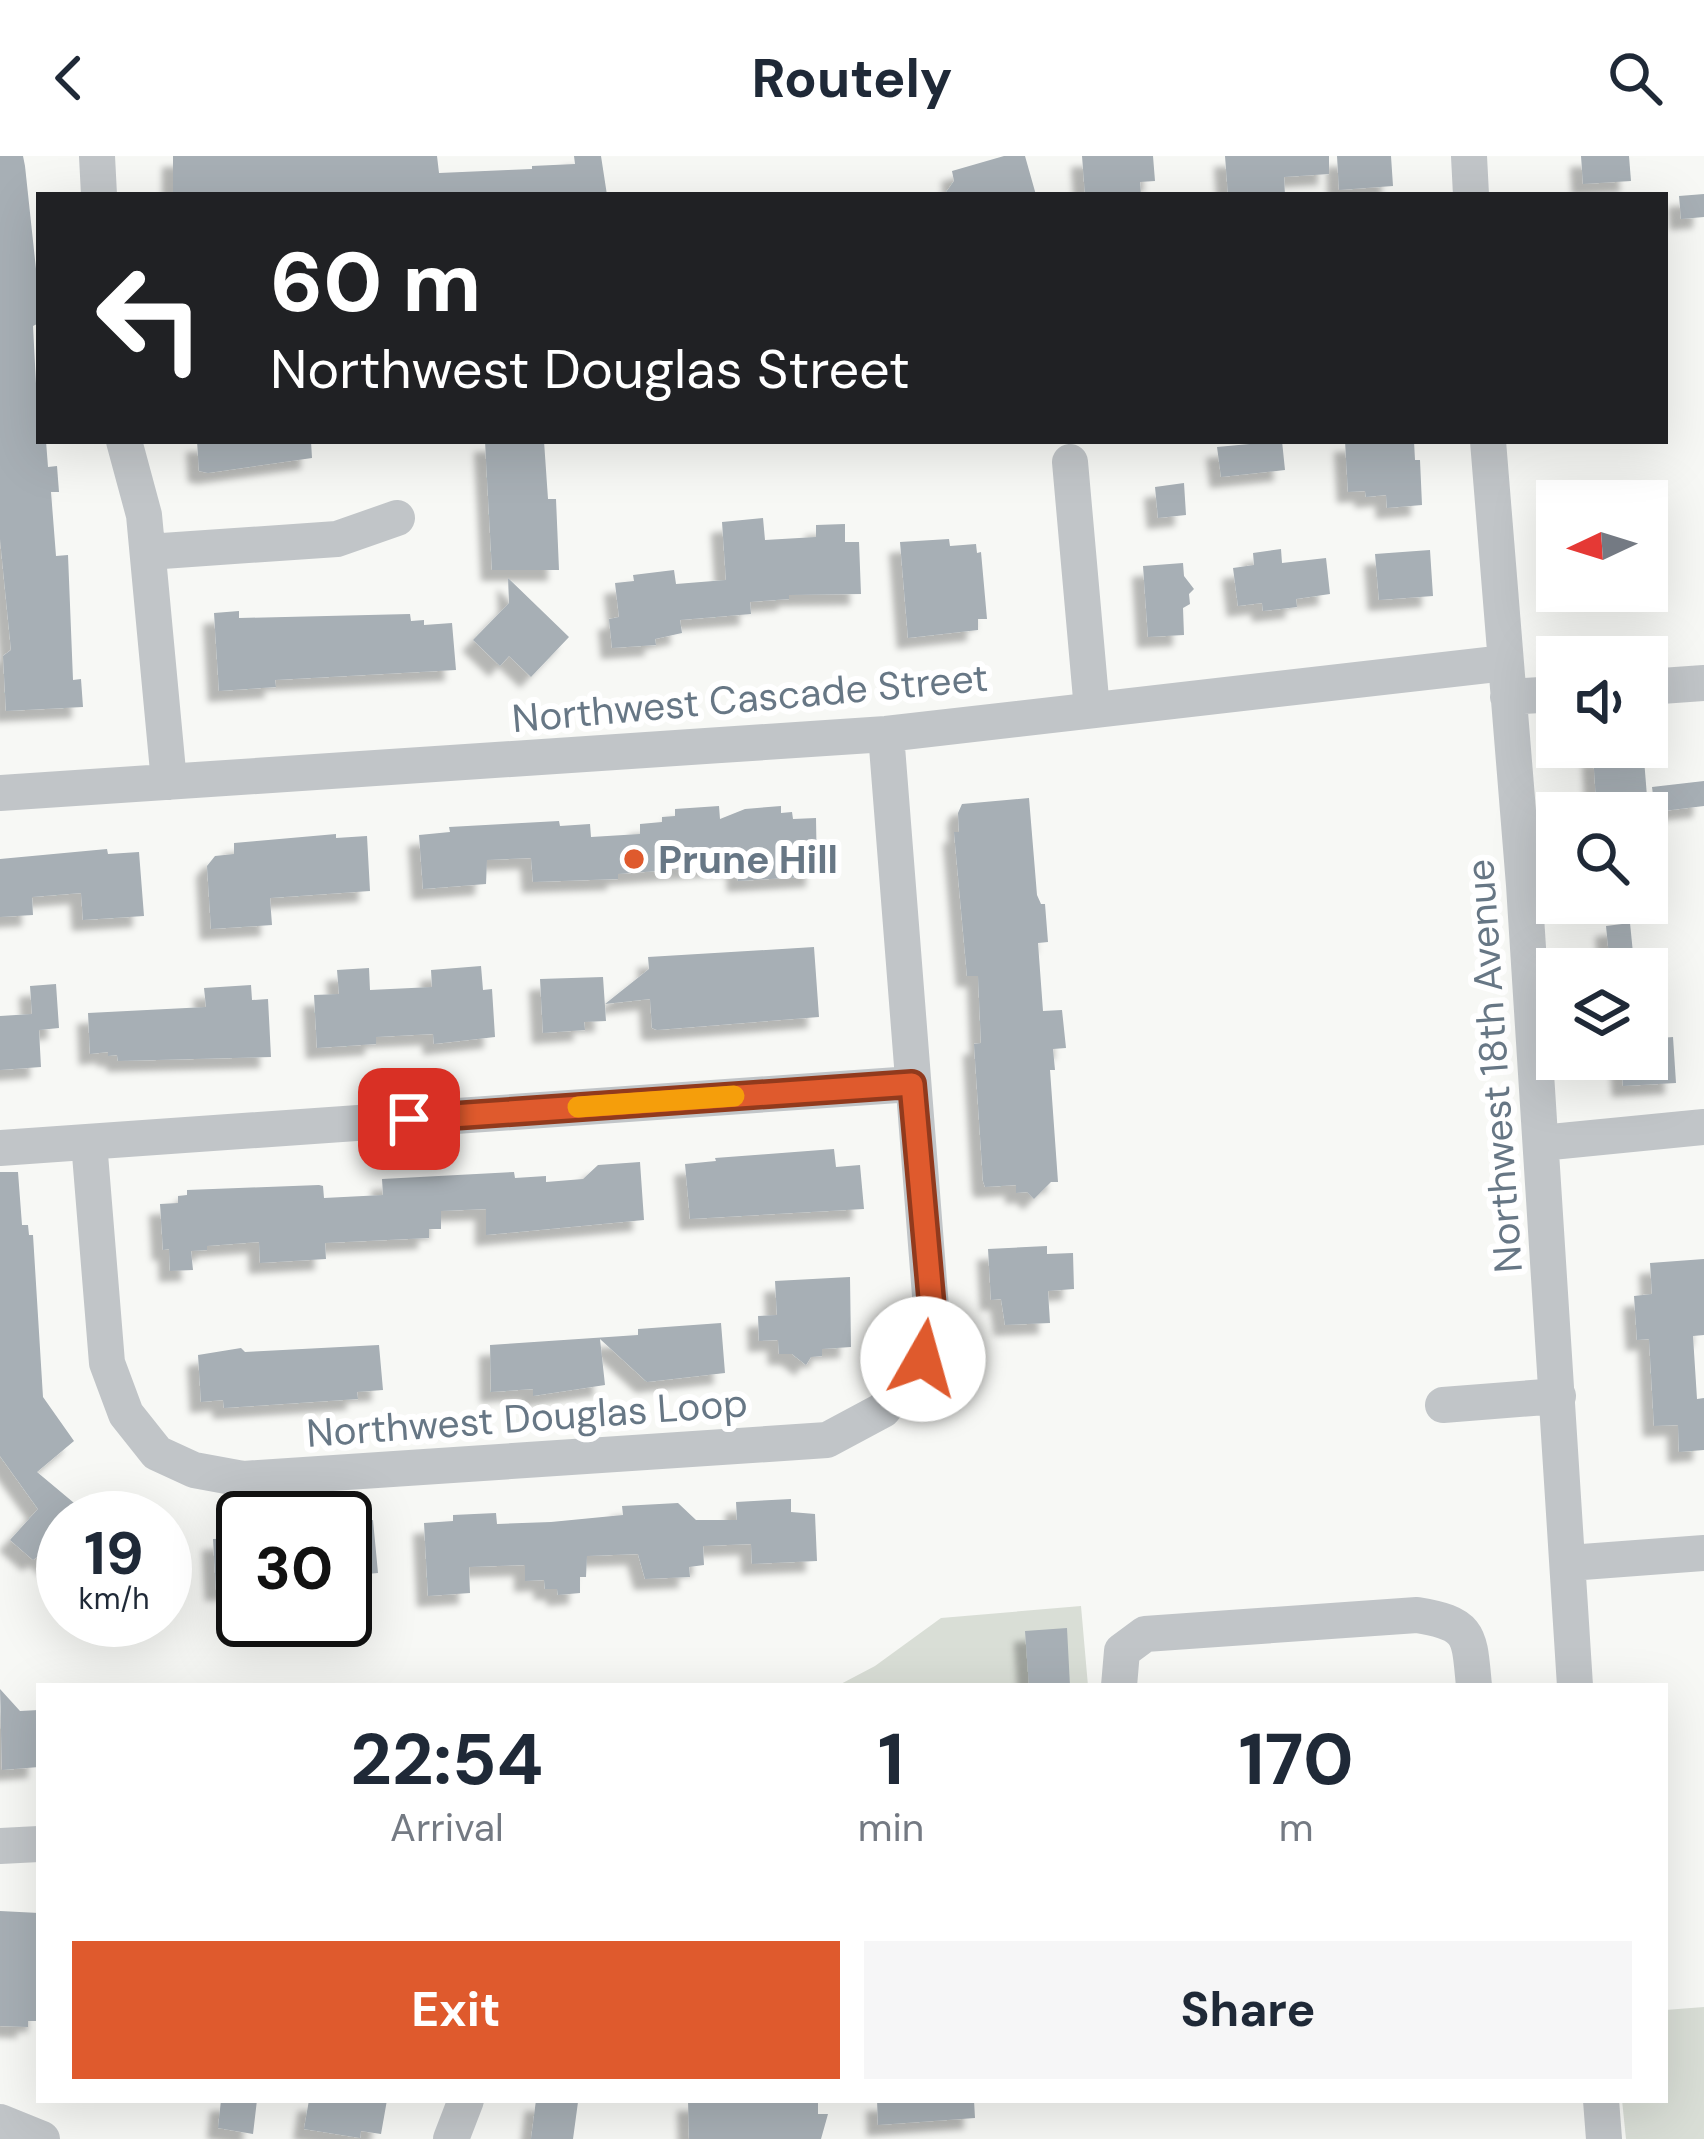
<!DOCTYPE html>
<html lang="en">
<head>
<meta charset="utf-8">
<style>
  body { margin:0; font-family:"DM Sans",sans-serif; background:#f6f6f7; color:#1f2937; height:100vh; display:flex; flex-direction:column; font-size:45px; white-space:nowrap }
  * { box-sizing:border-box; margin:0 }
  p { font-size:39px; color:#747a83 }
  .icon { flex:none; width:66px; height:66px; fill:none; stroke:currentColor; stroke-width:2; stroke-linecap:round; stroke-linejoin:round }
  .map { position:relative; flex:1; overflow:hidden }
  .details { position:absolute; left:36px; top:1527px; width:1632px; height:420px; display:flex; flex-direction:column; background:#fff; border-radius:0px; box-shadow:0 12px 48px #0002 }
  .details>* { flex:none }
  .top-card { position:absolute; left:36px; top:36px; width:1632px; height:252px; border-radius:0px; box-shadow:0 12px 48px #0002; background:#202124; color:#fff; overflow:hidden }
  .needle { width:78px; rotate:266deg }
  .tools { position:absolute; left:1536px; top:324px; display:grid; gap:24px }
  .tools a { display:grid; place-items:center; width:132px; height:132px; border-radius:0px; background:#fff; box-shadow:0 12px 48px #0002; font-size:60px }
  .speed { position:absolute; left:36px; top:1335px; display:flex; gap:24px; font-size:60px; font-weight:700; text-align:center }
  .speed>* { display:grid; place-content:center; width:156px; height:156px; border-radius:50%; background:#fff; box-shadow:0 12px 48px #0002; line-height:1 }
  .speed small { font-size:30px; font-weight:400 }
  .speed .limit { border:6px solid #111; border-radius:18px; background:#fff; color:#111 }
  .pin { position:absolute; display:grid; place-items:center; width:102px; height:102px; color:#fff; margin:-51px; border-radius:24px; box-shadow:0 6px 18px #0006 }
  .me { position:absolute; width:132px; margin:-66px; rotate:7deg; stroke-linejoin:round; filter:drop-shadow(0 0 9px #0008) }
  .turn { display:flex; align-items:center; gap:42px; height:252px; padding:0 36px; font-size:54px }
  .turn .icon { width:156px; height:156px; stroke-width:2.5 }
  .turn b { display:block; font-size:84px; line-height:102px }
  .eta { display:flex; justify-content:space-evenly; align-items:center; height:204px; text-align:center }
  .eta b { font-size:72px; font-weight:700; line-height:84px }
  .primary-button { display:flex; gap:24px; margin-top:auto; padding:24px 36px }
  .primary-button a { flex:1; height:138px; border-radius:0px; background:#df5a2d; color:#fff; font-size:48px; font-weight:700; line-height:138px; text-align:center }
  .primary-button a+a { background:#f6f6f7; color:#1f2937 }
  header { display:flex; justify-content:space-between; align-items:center; height:156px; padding:0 36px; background:#fff; font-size:54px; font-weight:700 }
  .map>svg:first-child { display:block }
  .green { fill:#d9ded6 }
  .building { fill:#a7afb5; filter:url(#shadow) }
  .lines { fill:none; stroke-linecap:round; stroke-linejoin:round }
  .minor { stroke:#c1c5c8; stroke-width:36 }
  .route-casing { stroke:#913a1d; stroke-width:30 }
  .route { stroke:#df5a2d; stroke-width:21 }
  .slow { stroke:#f59e0b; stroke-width:21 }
  .poi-dot { fill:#df5a2d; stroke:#fff; stroke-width:4.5 }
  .labels { text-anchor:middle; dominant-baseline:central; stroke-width:12; stroke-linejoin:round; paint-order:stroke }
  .street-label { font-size:39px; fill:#677785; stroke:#fff }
  .poi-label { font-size:39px; font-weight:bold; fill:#677785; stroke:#fff; text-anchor:start }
</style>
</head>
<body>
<header><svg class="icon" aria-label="back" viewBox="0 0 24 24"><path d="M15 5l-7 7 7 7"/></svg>Routely<svg class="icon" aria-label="search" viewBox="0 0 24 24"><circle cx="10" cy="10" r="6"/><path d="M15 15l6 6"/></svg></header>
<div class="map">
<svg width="1704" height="1983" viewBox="0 0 1704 1983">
  <defs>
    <filter id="shadow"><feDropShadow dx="-11" dy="11" stdDeviation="3" flood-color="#0004"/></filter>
  </defs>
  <rect width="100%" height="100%" fill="#f7f8f5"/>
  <!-- green -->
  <path class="green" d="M 1081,1450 L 1088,1530 L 837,1530 L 875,1510 L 941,1462 Z
    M 1704,1851 L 1704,1983 L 1626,1983 L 1622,1944 L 1665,1944 L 1665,1854 Z"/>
  <!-- building -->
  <path class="building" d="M 0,0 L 23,0 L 25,10 L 39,141 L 39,167 L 33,170 L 39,285 L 46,285 L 48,311 L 57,310 L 59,336 L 51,336 L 56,400 L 68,399 L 73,524 L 81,523 L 83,551 L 6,555 L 3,500 L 11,494 L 0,383 Z
    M 173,0 L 437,0 L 439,17 L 532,13 L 532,10 L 575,8 L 574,0 L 601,0 L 607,39 L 173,39 Z
    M 1004,0 L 1025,0 L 1036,39 L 944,39 L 954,25 L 952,15 Z
    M 1082,0 L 1153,0 L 1155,25 L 1140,26 L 1141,39 L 1085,39 Z
    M 1225,0 L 1329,0 L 1329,18 L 1284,21 L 1285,39 L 1228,39 Z
    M 1337,0 L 1391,0 L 1393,30 L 1339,34 Z
    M 1581,0 L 1629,0 L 1631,25 L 1583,28 Z
    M 1704,38 L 1704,61 L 1681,63 L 1679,40 Z
    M 197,285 L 311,285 L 312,302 L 208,317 L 199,315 Z
    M 485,285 L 544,285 L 548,343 L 556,343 L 559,414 L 492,414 Z
    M 1282,285 L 1285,314 L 1221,321 L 1217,291 Z
    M 1345,285 L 1414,285 L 1415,304 L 1420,304 L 1422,349 L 1387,352 L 1386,339 L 1366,341 L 1365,335 L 1348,336 Z
    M 1184,327 L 1186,359 L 1158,362 L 1155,331 Z
    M 763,362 L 765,384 L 816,381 L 816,369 L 845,368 L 845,386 L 859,386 L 861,438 L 789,439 L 789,443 L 750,446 L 751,458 L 680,464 L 682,477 L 655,483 L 656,489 L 612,492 L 609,463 L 619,461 L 615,427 L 634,425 L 633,419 L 674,414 L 676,428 L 726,424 L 722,366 Z
    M 949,383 L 950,390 L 976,388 L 977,397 L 981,396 L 987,463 L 978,463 L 978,474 L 908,482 L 900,386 Z
    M 1281,393 L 1282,407 L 1326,402 L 1330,438 L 1296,443 L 1297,451 L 1263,455 L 1262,447 L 1238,450 L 1233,412 L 1254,409 L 1253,397 Z
    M 1430,394 L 1433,440 L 1379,444 L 1375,398 Z
    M 1183,407 L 1184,420 L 1194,433 L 1189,438 L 1190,448 L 1183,452 L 1184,479 L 1148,481 L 1143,410 Z
    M 508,422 L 569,481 L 531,521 L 509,500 L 500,510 L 473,484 L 509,447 Z
    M 239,455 L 239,462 L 410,458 L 411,465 L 424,464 L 424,469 L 452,467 L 456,514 L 275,524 L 276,531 L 219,535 L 214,457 Z
    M 1619,597 L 1619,605 L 1644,603 L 1648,653 L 1621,656 L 1620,641 L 1596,643 L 1593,598 Z
    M 1704,625 L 1704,650 L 1655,656 L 1652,631 Z
    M 1029,642 L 1037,739 L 1041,748 L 1045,748 L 1048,786 L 1038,787 L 1043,855 L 1062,854 L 1066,892 L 1053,893 L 1055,914 L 1050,914 L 1058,1026 L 1051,1026 L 1034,1043 L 1027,1036 L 1016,1037 L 1016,1029 L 985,1031 L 983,1025 L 974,888 L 981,887 L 978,820 L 967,820 L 954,676 L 959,676 L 958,657 L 962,648 Z
    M 719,650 L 720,663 L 745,653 L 781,650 L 781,657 L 792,656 L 793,663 L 816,662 L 817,720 L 738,725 L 737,709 L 618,718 L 618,723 L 533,726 L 531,702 L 487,704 L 486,728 L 423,733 L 419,679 L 450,676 L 449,671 L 559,665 L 560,670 L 590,668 L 591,681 L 640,678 L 640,668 L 662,666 L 662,661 L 675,660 L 675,653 Z
    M 336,678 L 336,682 L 367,680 L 370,735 L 270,742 L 272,769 L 211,773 L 207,710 L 215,700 L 234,698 L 234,687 Z
    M 107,693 L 108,698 L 139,696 L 144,760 L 83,764 L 81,737 L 32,741 L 33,759 L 0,761 L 0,703 Z
    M 1630,767 L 1633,797 L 1609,800 L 1606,770 Z
    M 814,791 L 819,861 L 657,874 L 652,872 L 650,843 L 605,848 L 649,813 L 648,801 Z
    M 481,810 L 483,834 L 492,833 L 495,881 L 434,888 L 433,878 L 376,881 L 376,888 L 317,892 L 314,839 L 339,838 L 337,814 L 369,812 L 370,834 L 432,831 L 431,814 Z
    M 603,821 L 606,865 L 584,866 L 585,874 L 543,877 L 540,823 Z
    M 56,828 L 59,872 L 39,874 L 41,911 L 0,914 L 0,860 L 32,858 L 30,830 Z
    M 251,829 L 252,844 L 268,843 L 271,901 L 118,905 L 117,899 L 108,900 L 108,896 L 90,898 L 88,857 L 206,851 L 204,832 Z
    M 1673,881 L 1676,927 L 1623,930 L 1621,903 L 1647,903 L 1647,883 Z
    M 834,993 L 836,1011 L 860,1009 L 864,1053 L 690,1063 L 685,1008 L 716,1005 L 715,1002 Z
    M 640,1006 L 644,1064 L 486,1079 L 486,1053 L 441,1055 L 441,1073 L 429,1073 L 429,1082 L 325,1087 L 326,1103 L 260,1107 L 259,1086 L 207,1090 L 207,1094 L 191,1095 L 193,1114 L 170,1115 L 169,1093 L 163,1094 L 160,1048 L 178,1047 L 178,1040 L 187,1039 L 187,1034 L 319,1029 L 323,1030 L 324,1042 L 383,1039 L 382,1023 L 514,1016 L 515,1022 L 546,1020 L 546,1026 L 583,1023 L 598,1009 Z
    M 0,1016 L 18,1016 L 22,1069 L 28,1069 L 29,1079 L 33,1079 L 43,1241 L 74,1285 L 37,1316 L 92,1362 L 63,1362 L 63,1419 L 40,1399 L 33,1404 L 10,1384 L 38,1353 L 0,1300 Z
    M 1047,1090 L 1047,1098 L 1073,1097 L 1074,1133 L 1048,1135 L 1050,1167 L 1005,1169 L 1001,1143 L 991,1144 L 988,1093 Z
    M 1704,1103 L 1704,1179 L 1693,1180 L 1697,1243 L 1704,1242 L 1704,1294 L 1679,1296 L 1678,1269 L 1654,1270 L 1649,1183 L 1637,1184 L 1634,1140 L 1652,1138 L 1650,1107 Z
    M 850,1121 L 851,1191 L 822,1193 L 822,1200 L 811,1201 L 806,1209 L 792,1198 L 779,1198 L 778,1184 L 759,1185 L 758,1160 L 777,1159 L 775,1125 Z
    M 721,1167 L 725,1217 L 647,1226 L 600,1183 L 605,1229 L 533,1240 L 533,1233 L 491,1236 L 490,1189 L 638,1179 L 638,1173 Z
    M 379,1189 L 383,1234 L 357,1236 L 358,1243 L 224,1252 L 223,1244 L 201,1246 L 198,1199 L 241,1192 L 245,1196 Z
    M 791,1343 L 791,1356 L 815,1358 L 817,1405 L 752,1408 L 751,1388 L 703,1390 L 704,1409 L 689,1411 L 690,1421 L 645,1423 L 638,1398 L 587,1400 L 586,1421 L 580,1421 L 580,1437 L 558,1439 L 557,1433 L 545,1433 L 544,1424 L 525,1425 L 525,1409 L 469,1411 L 470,1437 L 428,1440 L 424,1367 L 453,1365 L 453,1359 L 496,1357 L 497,1368 L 551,1366 L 623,1359 L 622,1350 L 678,1347 L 696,1364 L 737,1364 L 736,1346 Z
    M 373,1364 L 378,1417 L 345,1420 L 345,1367 Z
    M 243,1382 L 243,1433 L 216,1434 L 213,1383 Z
    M 1067,1472 L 1070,1530 L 1029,1530 L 1025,1475 Z
    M 0,1533 L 20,1555 L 39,1554 L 39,1611 L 2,1614 Z
    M 0,1755 L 39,1757 L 39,1865 L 28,1865 L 28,1871 L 0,1870 Z
    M 221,1944 L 257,1944 L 253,1978 L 218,1972 Z
    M 309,1944 L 387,1944 L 381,1978 L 361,1975 L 360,1982 L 304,1973 Z
    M 536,1944 L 578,1946 L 573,1983 L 531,1983 Z
    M 688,1944 L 818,1944 L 818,1958 L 828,1958 L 821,1983 L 689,1983 Z
    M 877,1944 L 974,1944 L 975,1962 L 878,1969 Z"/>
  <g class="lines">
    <!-- minor -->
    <path class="minor" d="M 97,0 L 99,39
      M 1469,0 L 1471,39
      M 124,285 L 144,359 L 169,626
      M 1488,285 L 1524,729 L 1575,1530
      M 1070,306 L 1092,554
      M 148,396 L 337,383 L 397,362
      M 1647,531 L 1704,527
      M 1508,541 L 1557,538
      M 0,637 L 886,578 L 1505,507
      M 89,986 L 107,1207 L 126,1258 L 157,1297 L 194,1314 L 243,1323 L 827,1284 L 883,1254 L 923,1203 L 931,1152 L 886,578
      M 1541,987 L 1704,971
      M 0,992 L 912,928
      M 1443,1249 L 1558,1240
      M 1569,1407 L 1704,1397
      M 1119,1530 L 1122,1495 L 1145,1478 L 1417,1459 C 1472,1468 1469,1479 1474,1530
      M 0,1690 L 39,1688
      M 1601,1944 L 1604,1983
      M 0,1966 L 42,1983
      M 451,1983 L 466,1944"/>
  </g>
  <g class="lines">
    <defs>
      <path id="route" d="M 409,963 L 912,928 L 932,1152 L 923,1203"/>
    </defs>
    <!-- route casing -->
    <use href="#route" class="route-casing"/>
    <!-- route -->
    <use href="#route" class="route"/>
    <!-- slow -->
    <path class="slow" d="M 578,951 L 734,940"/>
  </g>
  <!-- markers -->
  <circle class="poi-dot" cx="634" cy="703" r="12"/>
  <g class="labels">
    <!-- street labels -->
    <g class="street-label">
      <text transform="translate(750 542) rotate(-5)">Northwest Cascade Street</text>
      <text transform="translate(1494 910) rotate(-94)">Northwest 18th Avenue</text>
      <text transform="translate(527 1262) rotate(-4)">Northwest Douglas Loop</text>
    </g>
    <!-- poi labels -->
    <g class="poi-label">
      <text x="658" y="703">Prune Hill</text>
    </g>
  </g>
</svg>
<div class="tools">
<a><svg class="needle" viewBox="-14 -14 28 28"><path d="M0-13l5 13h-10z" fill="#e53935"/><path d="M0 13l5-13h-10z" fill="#747a83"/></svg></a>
<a><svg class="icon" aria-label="sound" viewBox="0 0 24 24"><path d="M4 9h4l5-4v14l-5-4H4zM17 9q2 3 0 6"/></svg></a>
<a><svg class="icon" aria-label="search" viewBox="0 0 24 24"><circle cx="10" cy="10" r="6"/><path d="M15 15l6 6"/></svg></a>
<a><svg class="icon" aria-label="layers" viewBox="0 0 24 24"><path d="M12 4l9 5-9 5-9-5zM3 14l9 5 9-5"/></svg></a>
</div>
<div class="speed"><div>19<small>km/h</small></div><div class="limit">30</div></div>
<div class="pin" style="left:409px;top:963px;background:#d93025"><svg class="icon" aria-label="arrive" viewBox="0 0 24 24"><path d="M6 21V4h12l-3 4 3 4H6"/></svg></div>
<svg class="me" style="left:923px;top:1203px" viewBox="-20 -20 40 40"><circle r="19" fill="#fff"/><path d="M0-13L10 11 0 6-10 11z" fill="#df5a2d"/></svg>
<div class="top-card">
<div class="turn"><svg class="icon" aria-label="left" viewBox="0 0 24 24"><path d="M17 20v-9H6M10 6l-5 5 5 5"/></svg><div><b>60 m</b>Northwest Douglas Street</div></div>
</div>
<section class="details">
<div class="eta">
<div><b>22:54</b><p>Arrival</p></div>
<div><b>1</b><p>min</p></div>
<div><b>170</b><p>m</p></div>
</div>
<div class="primary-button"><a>Exit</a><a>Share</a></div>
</section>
</div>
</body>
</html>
